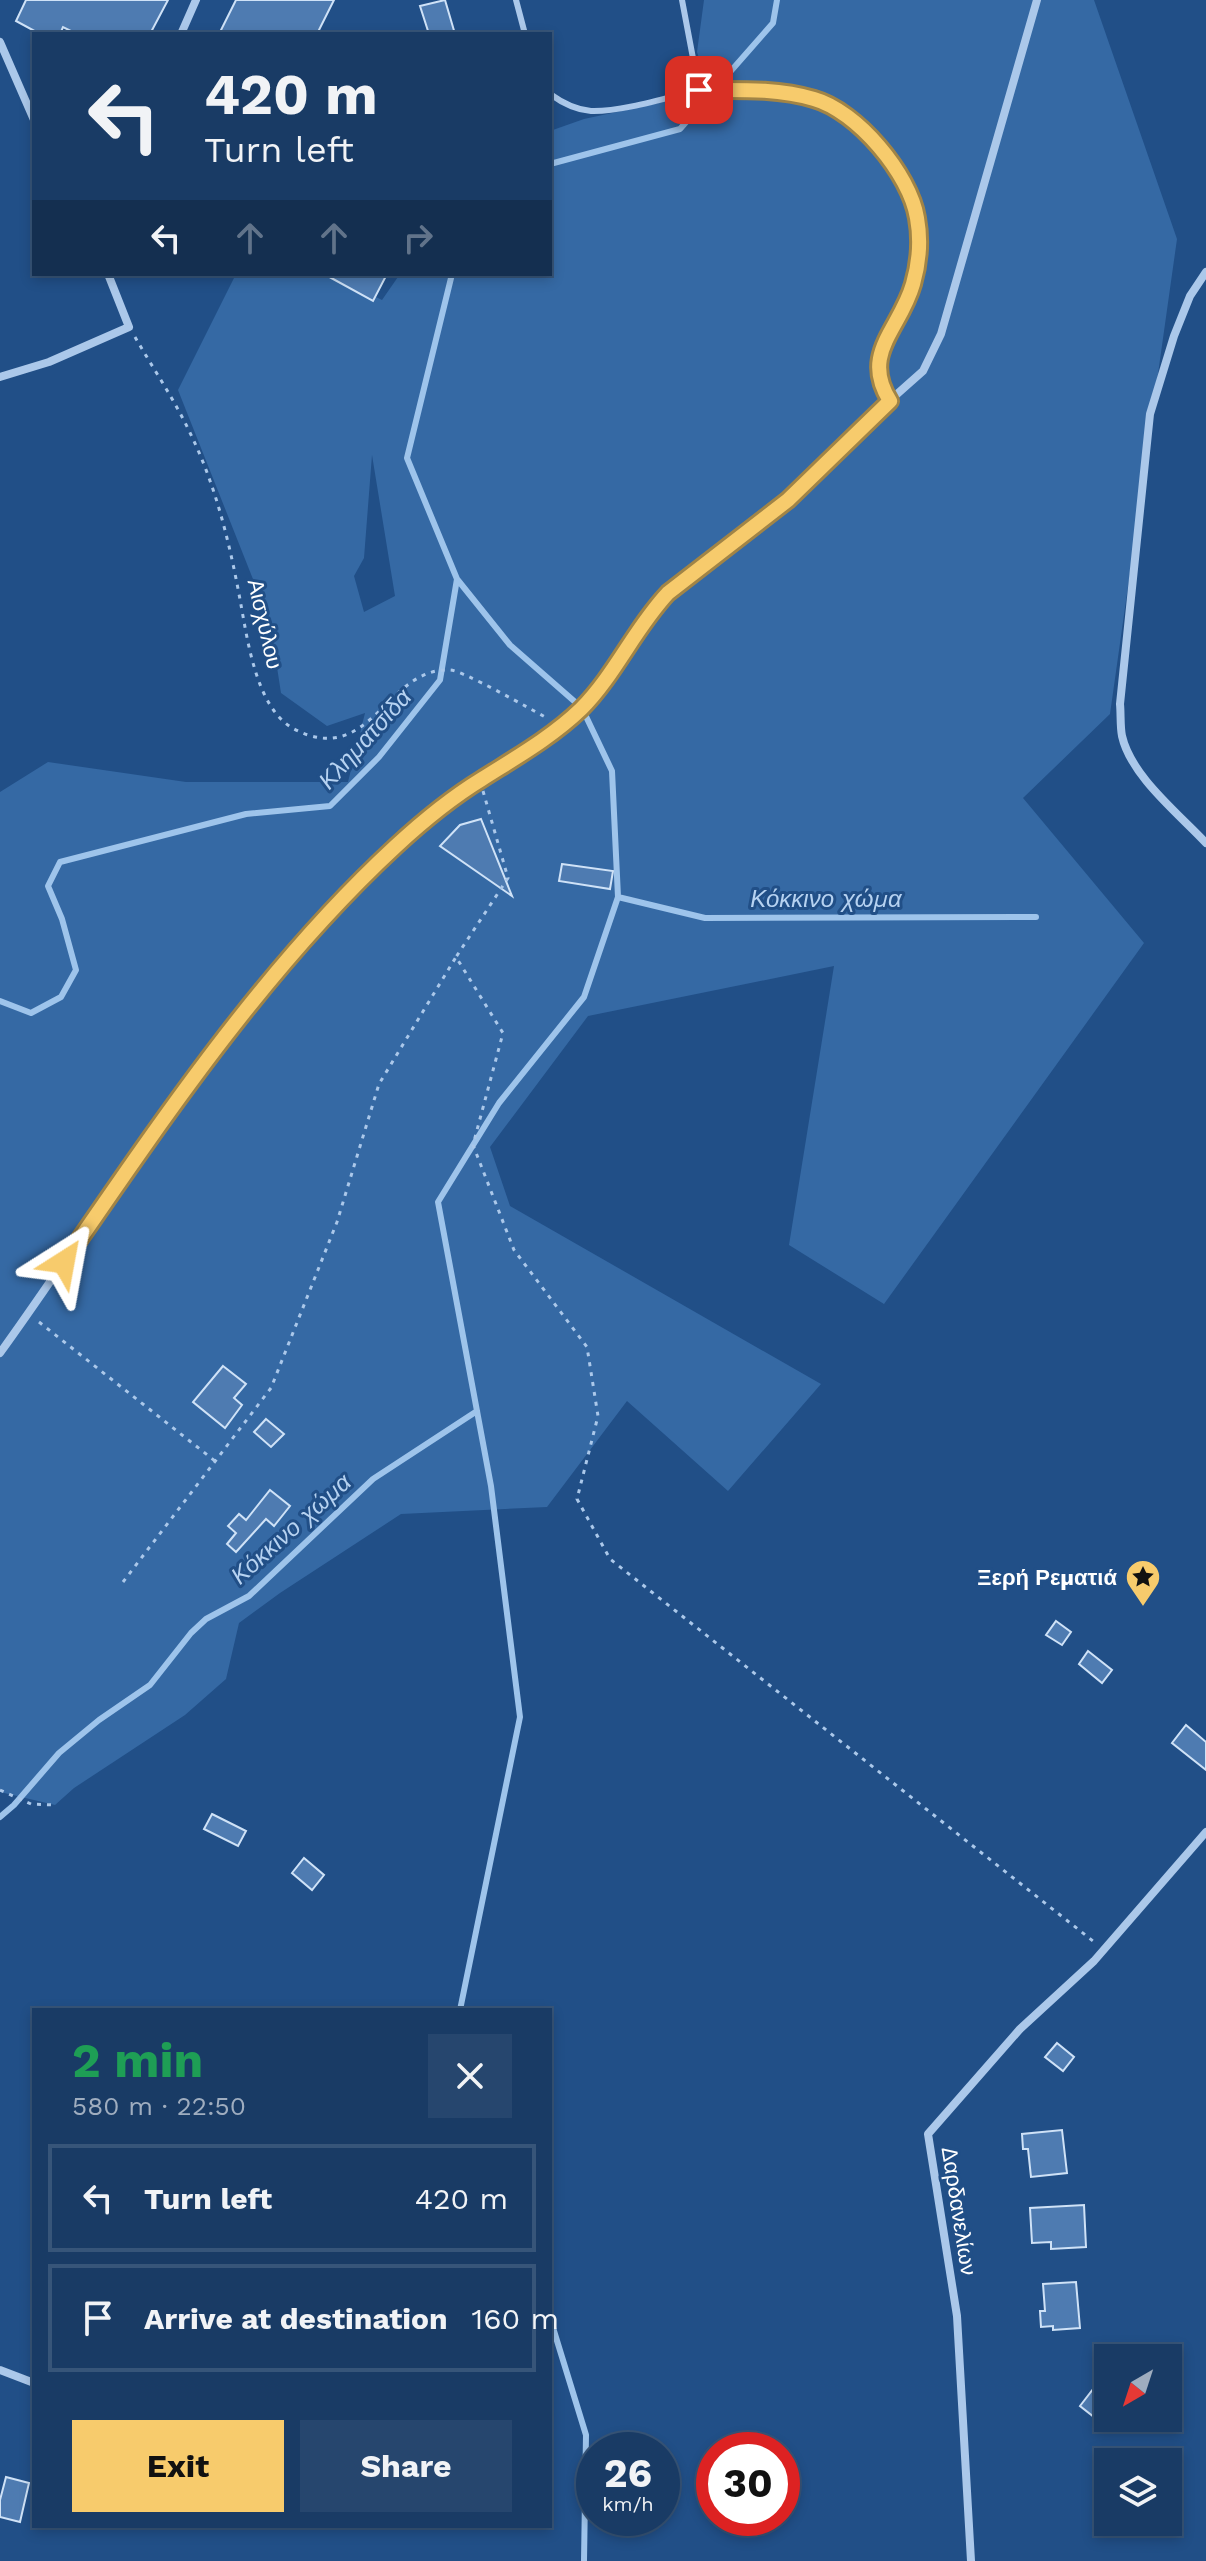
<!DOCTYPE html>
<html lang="en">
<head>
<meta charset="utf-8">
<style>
  body { margin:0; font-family:"Work Sans",sans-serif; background:#26466e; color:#f1f3f6; height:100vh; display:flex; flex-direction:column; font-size:30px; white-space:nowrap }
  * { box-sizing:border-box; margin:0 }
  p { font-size:26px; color:#9fadbf }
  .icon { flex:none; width:44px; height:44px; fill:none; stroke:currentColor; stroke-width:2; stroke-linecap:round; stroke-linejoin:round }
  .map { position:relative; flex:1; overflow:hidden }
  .sheet { position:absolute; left:32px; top:2008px; width:520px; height:520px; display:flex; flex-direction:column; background:#193b65; border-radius:0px; box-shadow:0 4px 12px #0003,0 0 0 2px #375579 }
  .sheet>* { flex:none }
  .guide { position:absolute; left:32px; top:32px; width:520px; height:244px; border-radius:0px; box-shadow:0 4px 12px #0003,0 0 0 2px #375579; background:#193b65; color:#f1f3f6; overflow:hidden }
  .needle { width:52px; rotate:219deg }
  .buttons { position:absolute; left:1094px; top:2344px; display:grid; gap:16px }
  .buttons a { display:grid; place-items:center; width:88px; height:88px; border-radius:0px; background:#193b65; box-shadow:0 4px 12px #0003,0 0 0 2px #375579; font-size:40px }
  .speed { position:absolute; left:576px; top:2432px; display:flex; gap:16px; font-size:40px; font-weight:700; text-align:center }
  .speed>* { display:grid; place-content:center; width:104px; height:104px; border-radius:50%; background:#193b65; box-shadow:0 4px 12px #0003,0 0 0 2px #375579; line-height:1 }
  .speed small { font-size:20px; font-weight:400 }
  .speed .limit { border:12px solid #d22; background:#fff; color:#111 }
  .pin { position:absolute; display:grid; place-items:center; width:68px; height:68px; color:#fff; margin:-34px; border-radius:16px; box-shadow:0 4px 12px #0006 }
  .me { position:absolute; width:88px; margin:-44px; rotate:34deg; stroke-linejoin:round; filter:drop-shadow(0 0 6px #0008) }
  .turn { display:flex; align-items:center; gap:28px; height:168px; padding:0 40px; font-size:36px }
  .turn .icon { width:104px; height:104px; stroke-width:2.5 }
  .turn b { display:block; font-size:56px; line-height:68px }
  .lanes { display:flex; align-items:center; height:76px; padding:0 40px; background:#0003; justify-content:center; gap:40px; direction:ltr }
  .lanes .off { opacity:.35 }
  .round { display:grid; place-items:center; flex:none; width:84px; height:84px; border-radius:0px; background:#26466e }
  .overview { display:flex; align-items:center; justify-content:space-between; height:136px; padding:0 40px }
  h1 { font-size:48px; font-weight:700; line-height:60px; color:#1e9e55 }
  .primary-button { display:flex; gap:16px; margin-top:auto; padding:16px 40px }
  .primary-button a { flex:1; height:92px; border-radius:0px; background:#f7cb6c; color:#111; font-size:32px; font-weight:700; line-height:92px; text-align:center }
  .primary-button a+a { background:#26466e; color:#f1f3f6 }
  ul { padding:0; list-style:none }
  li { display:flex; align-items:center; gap:24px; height:108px; margin:0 16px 12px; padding:0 24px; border:4px solid #375579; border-radius:0px }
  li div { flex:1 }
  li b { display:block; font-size:30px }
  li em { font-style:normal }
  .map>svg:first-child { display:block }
  .green { fill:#3569a4; fill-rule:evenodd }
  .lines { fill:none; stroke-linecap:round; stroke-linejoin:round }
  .stream { stroke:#9ec4eb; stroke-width:6 }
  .building { fill:#4e7bb1; stroke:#cfe2f7; stroke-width:2 }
  .path { stroke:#abc8ea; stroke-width:3; stroke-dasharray:4 6; stroke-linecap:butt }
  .service { stroke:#abc8ea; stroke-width:6 }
  .minor { stroke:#abc8ea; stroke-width:8 }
  .route-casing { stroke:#a18446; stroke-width:20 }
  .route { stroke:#f7cb6c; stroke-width:14 }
  .labels { text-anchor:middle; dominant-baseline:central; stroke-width:6; stroke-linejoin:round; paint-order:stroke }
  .street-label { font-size:22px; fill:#fff; stroke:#214f87 }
  .poi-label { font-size:22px; font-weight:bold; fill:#fff; stroke:#214f87; text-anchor:end }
  .water-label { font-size:24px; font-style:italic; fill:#b6d2f1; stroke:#214f87 }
</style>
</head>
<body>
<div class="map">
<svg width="1206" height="2561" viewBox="0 0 1206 2561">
  <rect width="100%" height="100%" fill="#214f87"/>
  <!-- green -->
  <path class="green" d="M 704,0 L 1094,0 L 1177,239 L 1110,714 L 1023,798 L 1144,943 L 884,1304 L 789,1245 L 834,966 L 588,1016 L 490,1147 L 510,1206 L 821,1384 L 728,1491 L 627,1401 L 547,1507 L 401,1514 L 280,1593 L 239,1623 L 226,1679 L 185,1715 L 74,1788 L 55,1805 L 0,1792 L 0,792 L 48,762 L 186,782 L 348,782 L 365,713 L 327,726 L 281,693 L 270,622 L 178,390 L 236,274 L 330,274 L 382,300 L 400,274 L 550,274 L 550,131 L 584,119 L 710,92 L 697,52 ZM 372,455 L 395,596 L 364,612 L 354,576 L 364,558 Z"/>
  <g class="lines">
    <!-- stream -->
    <path class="stream" d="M 550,164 L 680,129 L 773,23 L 777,0
      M 457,579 L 510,645 L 582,708 L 612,771 L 618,897 L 584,997 L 499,1103 L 438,1202 L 491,1486 L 520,1717 L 460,2010
      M 618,897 L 705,918 L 1036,917
      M 0,1001 L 31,1013 L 61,997 L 76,970 L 62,919 L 48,886 L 60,862 L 246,814 L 330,806 L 379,757 L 440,680 L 457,579 L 407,458 L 452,274
      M 0,1817 L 14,1805 L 59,1753 L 99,1720 L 150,1685 L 191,1633 L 206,1619 L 249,1596 L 373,1479 L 477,1411
      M 550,2318 L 586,2435 L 584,2561"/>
  </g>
  <!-- building -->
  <path class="building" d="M 26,0 L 168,0 L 150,34 L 77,34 L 63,27 L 60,34 L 40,34 L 16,21 Z
    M 236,0 L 334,0 L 317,34 L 219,34 Z
    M 445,0 L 455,34 L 429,34 L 420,6 Z
    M 324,274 L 387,274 L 373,301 Z
    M 481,819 L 512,896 L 440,846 L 460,825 Z
    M 562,864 L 613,871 L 610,889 L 559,881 Z
    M 223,1366 L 246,1384 L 234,1398 L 242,1405 L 225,1428 L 193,1402 Z
    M 266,1419 L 284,1434 L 271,1447 L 254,1432 Z
    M 270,1490 L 290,1506 L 274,1526 L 266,1519 L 236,1552 L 227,1544 L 236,1533 L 228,1526 L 239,1514 L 246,1520 Z
    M 1056,1621 L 1071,1632 L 1062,1645 L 1046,1635 Z
    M 1088,1651 L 1112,1670 L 1102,1683 L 1079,1664 Z
    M 1186,1725 L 1206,1742 L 1206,1770 L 1172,1743 Z
    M 212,1814 L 246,1831 L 238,1846 L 204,1829 Z
    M 304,1858 L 324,1875 L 312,1890 L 292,1873 Z
    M 1057,2043 L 1074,2057 L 1063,2071 L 1045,2057 Z
    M 1062,2130 L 1067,2173 L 1031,2177 L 1028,2149 L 1023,2149 L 1022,2134 Z
    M 1084,2205 L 1086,2247 L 1051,2249 L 1051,2242 L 1032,2243 L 1030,2208 Z
    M 1076,2282 L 1080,2328 L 1053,2330 L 1053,2326 L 1041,2327 L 1040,2311 L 1045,2311 L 1043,2284 Z
    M 1097,2384 L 1108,2393 L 1108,2400 L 1094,2417 L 1080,2406 Z
    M 6,2477 L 29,2483 L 20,2522 L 0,2517 L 0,2500 Z"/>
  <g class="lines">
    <!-- path -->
    <path class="path" d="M 135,337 C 154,370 176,402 192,437 C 217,489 231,549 241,605 C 248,643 257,709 294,729 C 371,769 386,667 450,670 C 462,670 532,710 547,718
      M 483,791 L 508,878 L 456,957 L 503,1033 L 473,1145 L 514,1250 L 587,1347 L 598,1416 L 577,1499 L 610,1559 L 1093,1941
      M 39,1322 L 215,1461
      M 123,1582 L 271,1388 L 337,1222 L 379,1084 L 456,957
      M 0,1790 L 31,1804 L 55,1805"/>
    <!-- service -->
    <path class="service" d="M 516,0 L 525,34
      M 550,94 C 561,102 577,110 591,111 C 622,112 669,97 699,90 L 682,0"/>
    <!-- minor -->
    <path class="minor" d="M 181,34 L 196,0
      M 0,42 L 34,120
      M 699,90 C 737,90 777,88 814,99 C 857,111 910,174 917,218 C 921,240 919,263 913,284 C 900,330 861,353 890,401
      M 1206,272 L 1190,296 L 1174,336 L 1150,414 L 1120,704 C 1121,714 1120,726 1122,736 C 1131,776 1178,813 1206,843
      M 0,377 L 49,362 L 129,327 L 108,274
      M 0,1353 C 73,1252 139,1146 216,1047 C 265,984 319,923 375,866 C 406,834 441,806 477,781 C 512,758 551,739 581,709 C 615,675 635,628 668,593 L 788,500 L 828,463 L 870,418 L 923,371 L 941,334 L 1037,0
      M 0,2370 L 34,2383
      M 971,2561 L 957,2316 L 928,2134 L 1020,2029 L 1094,1961 L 1206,1832"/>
  </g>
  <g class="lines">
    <defs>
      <path id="route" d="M 64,1262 C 164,1117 266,966 396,846 C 423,821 451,798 482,779 C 515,758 552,737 581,709 C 615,675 635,628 668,593 L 788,500 L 890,401 C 860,353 900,330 913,284 C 919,263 921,240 917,218 C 910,174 857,111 814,99 C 777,88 737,90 699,90"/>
    </defs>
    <!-- route casing -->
    <use href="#route" class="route-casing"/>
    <!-- route -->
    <use href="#route" class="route"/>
  </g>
  <!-- icons -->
  <defs>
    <symbol id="sight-pin" viewBox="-11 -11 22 30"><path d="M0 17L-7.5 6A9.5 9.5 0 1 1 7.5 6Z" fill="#f7cb6c" stroke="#214f87"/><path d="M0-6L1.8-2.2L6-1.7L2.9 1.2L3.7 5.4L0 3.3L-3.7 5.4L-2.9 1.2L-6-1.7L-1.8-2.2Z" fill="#111"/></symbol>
  </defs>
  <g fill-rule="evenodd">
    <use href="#sight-pin" x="1123" y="1557" width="40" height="54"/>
  </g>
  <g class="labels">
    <!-- street labels -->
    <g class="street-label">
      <text transform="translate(265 624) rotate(77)">Αισχύλου</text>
      <text transform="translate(959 2211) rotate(81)">Δαρδανελίων</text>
    </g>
    <!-- poi labels -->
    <g class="poi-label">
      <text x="1117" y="1577">Ξερή Ρεματιά</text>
    </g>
    <!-- water labels -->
    <g class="water-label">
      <text transform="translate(365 739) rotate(-48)">Κληματσίδα</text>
      <text x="826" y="899">Κόκκινο χώμα</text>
      <text transform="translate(291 1529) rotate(-42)">Κόκκινο χώμα</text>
    </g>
  </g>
</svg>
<div class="buttons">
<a><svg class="needle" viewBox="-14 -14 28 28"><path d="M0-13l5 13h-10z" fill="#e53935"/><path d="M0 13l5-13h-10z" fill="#9fadbf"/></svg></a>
<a><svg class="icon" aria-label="layers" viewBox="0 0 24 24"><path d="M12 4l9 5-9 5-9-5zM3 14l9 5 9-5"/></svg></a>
</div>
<div class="speed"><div>26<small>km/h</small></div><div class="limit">30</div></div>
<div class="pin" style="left:699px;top:90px;background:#d93025"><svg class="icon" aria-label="arrive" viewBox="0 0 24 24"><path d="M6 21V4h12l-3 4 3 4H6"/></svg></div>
<svg class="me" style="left:64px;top:1262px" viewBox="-20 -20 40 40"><path d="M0-17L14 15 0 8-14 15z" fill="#f7cb6c" stroke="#fff" stroke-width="4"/></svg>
<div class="guide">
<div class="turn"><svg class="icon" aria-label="left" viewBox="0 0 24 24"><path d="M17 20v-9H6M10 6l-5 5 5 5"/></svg><div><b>420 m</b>Turn left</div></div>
<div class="lanes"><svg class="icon" aria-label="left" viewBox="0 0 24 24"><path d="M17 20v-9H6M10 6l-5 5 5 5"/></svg><svg class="icon off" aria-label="ahead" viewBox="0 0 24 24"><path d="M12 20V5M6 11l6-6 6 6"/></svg><svg class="icon off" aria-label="ahead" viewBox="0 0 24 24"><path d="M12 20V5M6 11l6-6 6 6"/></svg><svg class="icon off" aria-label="right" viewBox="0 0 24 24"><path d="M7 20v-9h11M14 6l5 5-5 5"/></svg></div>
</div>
<section class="sheet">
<div class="overview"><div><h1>2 min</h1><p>580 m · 22:50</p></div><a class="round"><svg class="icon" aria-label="close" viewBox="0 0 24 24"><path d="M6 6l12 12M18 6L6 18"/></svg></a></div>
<ul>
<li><svg class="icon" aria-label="left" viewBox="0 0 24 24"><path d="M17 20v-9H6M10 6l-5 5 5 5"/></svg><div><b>Turn left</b></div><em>420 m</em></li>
<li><svg class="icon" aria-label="arrive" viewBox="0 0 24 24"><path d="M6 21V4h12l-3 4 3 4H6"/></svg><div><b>Arrive at destination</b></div><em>160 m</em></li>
</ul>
<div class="primary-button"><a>Exit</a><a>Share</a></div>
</section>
</div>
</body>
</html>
